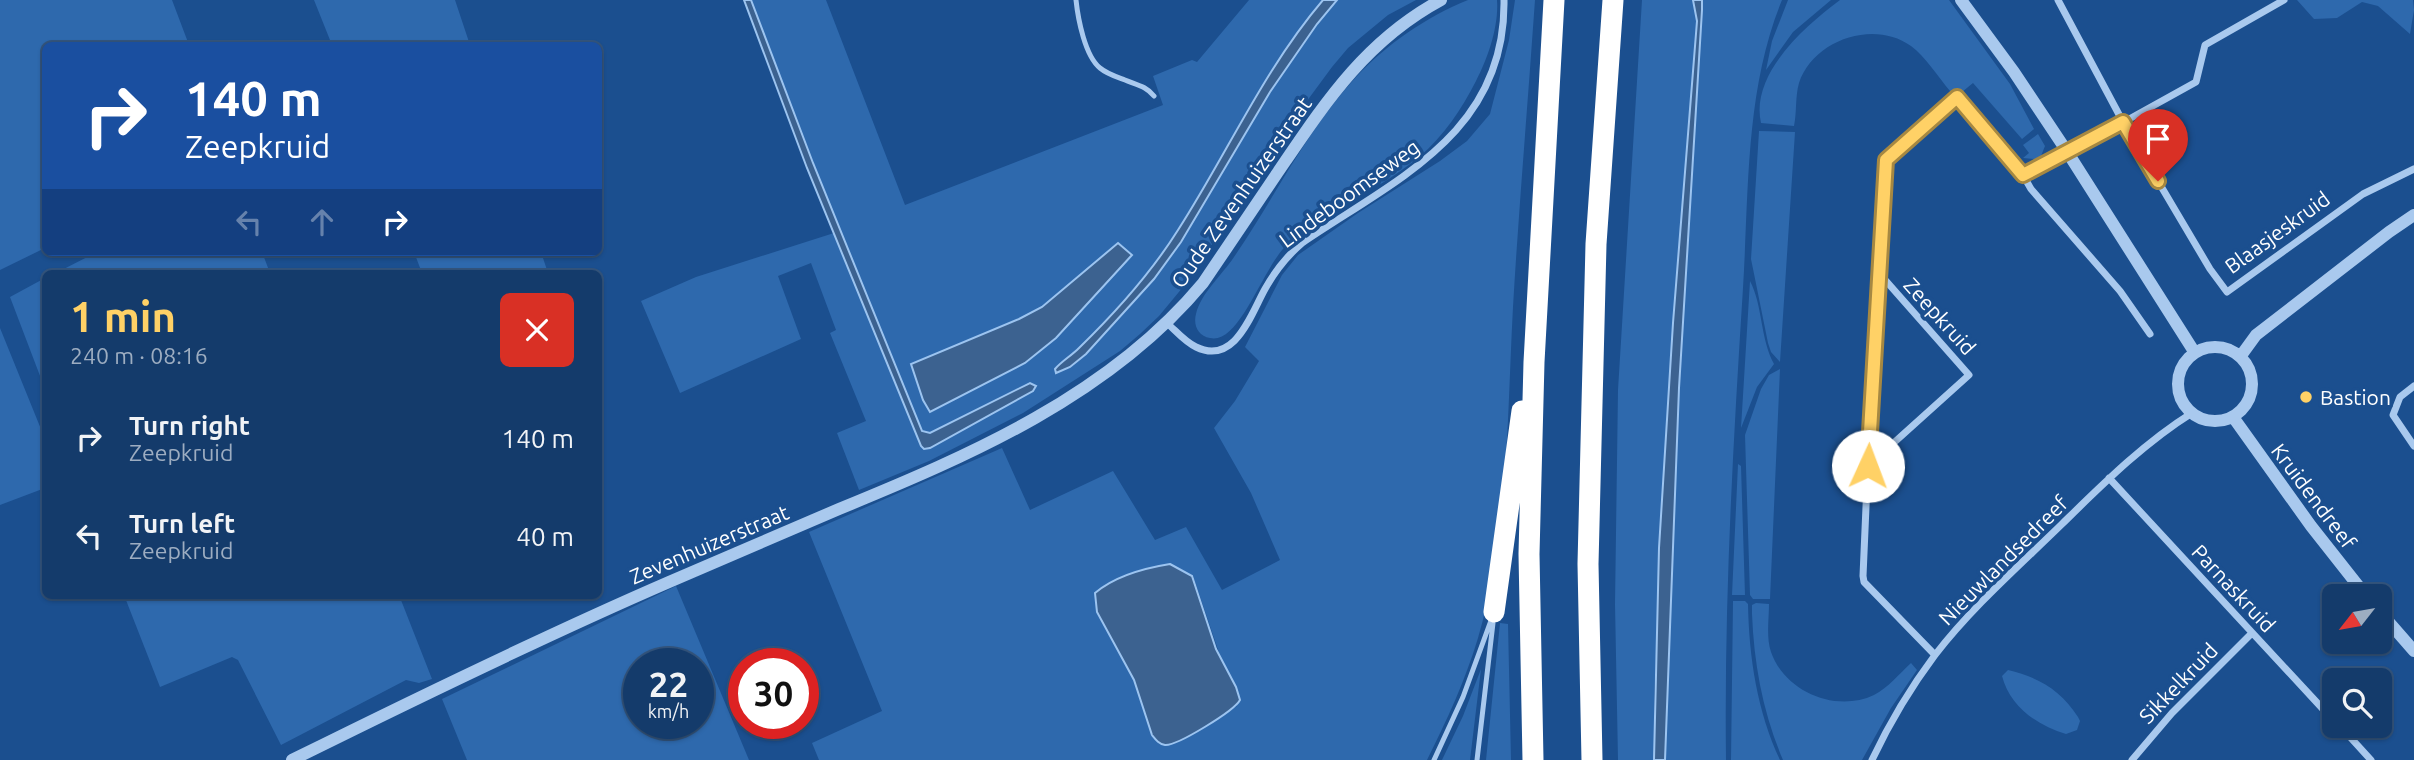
<!DOCTYPE html>
<html lang="en">
<head>
<meta charset="utf-8">
<style>
  body { margin:0; font-family:Ubuntu,sans-serif; background:#214673; color:#f1f3f6; height:100vh; display:flex; flex-direction:column; font-size:26px; white-space:nowrap }
  * { box-sizing:border-box; margin:0 }
  p { font-size:23px; color:#9dadc1 }
  .icon { flex:none; width:38px; height:38px; fill:none; stroke:currentColor; stroke-width:2; stroke-linecap:round; stroke-linejoin:round }
  .map { position:relative; flex:1; overflow:hidden }
  .details { position:absolute; left:42px; top:270px; width:560px; height:329px; display:flex; flex-direction:column; background:#143b6b; border-radius:10px; box-shadow:0 2px 5px #0004,0 0 0 2px #33557e }
  .details>* { flex:none }
  .banner { position:absolute; left:42px; top:42px; width:560px; height:214px; border-radius:10px; box-shadow:0 2px 5px #0004,0 0 0 2px #33557e; background:#1a4fa0; color:#fff; overflow:hidden }
  .needle { width:46px; rotate:239deg }
  .tools { position:absolute; left:2322px; top:584px; display:grid; gap:14px }
  .tools a { display:grid; place-items:center; width:70px; height:70px; border-radius:10px; background:#143b6b; box-shadow:0 2px 5px #0004,0 0 0 2px #33557e; font-size:35px }
  .speed { position:absolute; left:623px; top:648px; display:flex; gap:14px; font-size:35px; font-weight:700; text-align:center }
  .speed>* { display:grid; place-content:center; width:91px; height:91px; border-radius:50%; background:#143b6b; box-shadow:0 2px 5px #0004,0 0 0 2px #33557e; line-height:1 }
  .speed small { font-size:18px; font-weight:400 }
  .speed .limit { border:10px solid #d22; background:#fff; color:#111 }
  .pin { position:absolute; display:grid; place-items:center; width:60px; height:60px; color:#fff; margin:-72px -30px; border-radius:50% 50% 50% 0; rotate:-45deg; box-shadow:0 0 7px #0007 }
  .pin .icon { rotate:45deg }
  .me { position:absolute; width:77px; margin:-38px; rotate:2deg; stroke-linejoin:round; filter:drop-shadow(0 0 5px #0008) }
  .turn { display:flex; align-items:center; gap:24px; height:147px; padding:0 28px; font-size:32px }
  .turn .icon { width:91px; height:91px; stroke-width:2.5 }
  .turn b { display:block; font-size:49px; line-height:60px }
  .lanes { display:flex; align-items:center; height:66px; padding:0 28px; background:#0003; justify-content:center; gap:35px; direction:ltr }
  .lanes .off { opacity:.35 }
  .round { display:grid; place-items:center; flex:none; width:74px; height:74px; border-radius:10px; background:#214673 }
  .summary { display:flex; align-items:center; justify-content:space-between; height:119px; padding:0 28px }
  h1 { font-size:42px; font-weight:700; line-height:52px; color:#ffd166 }
  ul { padding:0; list-style:none }
  li { display:flex; align-items:center; gap:21px; height:98px; padding:0 28px }
  li div { flex:1 }
  li b { display:block; font-size:26px }
  li em { font-style:normal }
  .map>svg:first-child { display:block }
  .green { fill:#2e69ad; fill-rule:evenodd }
  .water { fill:#3c6290; stroke:#9cc4f0; stroke-width:2 }
  .lines { fill:none; stroke-linecap:round; stroke-linejoin:round }
  .service { stroke:#a9c9ee; stroke-width:5 }
  .minor { stroke:#a9c9ee; stroke-width:7 }
  .tertiary { stroke:#a9c9ee; stroke-width:12 }
  .motorway { stroke:#fff; stroke-width:21 }
  .route-casing { stroke:#a68842; stroke-width:18 }
  .route { stroke:#ffd166; stroke-width:12 }
  .poi-dot { fill:#ffd166; stroke:#1b4f8f; stroke-width:2.5 }
  .labels { text-anchor:middle; dominant-baseline:central; stroke-width:7; stroke-linejoin:round; paint-order:stroke }
  .street-label { font-size:21px; fill:#fff; stroke:#1b4f8f }
  .poi-label { font-size:21px; fill:#fff; stroke:#1b4f8f; text-anchor:start }
</style>
</head>
<body>
<div class="map">
<svg width="2414" height="760" viewBox="0 0 2414 760">
  <rect width="100%" height="100%" fill="#1b4f8f"/>
  <!-- green -->
  <path class="green" d="M 0,0 L 172,0 L 189,45 L 46,46 L 45,248 L 0,270 Z
    M 314,0 L 455,0 L 470,45 L 332,45 Z
    M 751,0 L 826,0 L 905,205 L 1163,105 L 1153,76 L 1192,60 L 1197,62 L 1249,0 L 1323,0 C 1264,69 1227,154 1178,230 C 1151,272 1115,313 1079,348 C 1071,356 1062,361 1055,369 L 1128,307 L 1154,279 L 1181,242 L 1270,92 L 1332,4 L 1337,0 L 1416,0 L 1388,15 L 1348,48 L 1332,67 L 1290,124 L 1188,281 L 1159,316 L 1140,334 L 1120,351 L 1023,413 L 929,461 L 859,490 L 837,433 L 866,421 L 830,333 L 836,330 L 811,263 L 778,276 L 801,339 L 680,393 L 641,301 L 696,277 L 834,233 L 921,446 L 924,449 L 930,448 L 1032,391 L 1036,386 L 1030,383 L 930,433 L 922,431 L 813,163 ZM 1118,243 L 1131,256 L 1056,338 L 1025,363 L 1019,319 L 1042,307 Z
    M 1468,0 L 1497,0 C 1499,26 1488,58 1476,81 C 1461,110 1444,136 1419,157 C 1378,191 1327,210 1287,245 C 1263,266 1240,345 1210,338 C 1198,336 1193,325 1196,314 C 1201,293 1222,275 1234,257 C 1275,197 1306,131 1356,77 C 1387,44 1426,17 1468,0 Z
    M 1515,0 L 1535,0 C 1528,102 1519,204 1513,307 C 1507,416 1509,532 1478,638 C 1465,681 1447,720 1427,760 L 819,760 L 812,743 L 882,711 L 809,532 L 1002,448 L 1030,510 L 1113,471 L 1155,540 L 1186,527 L 1222,590 L 1280,560 L 1251,493 L 1214,428 L 1235,401 L 1259,361 L 1245,347 L 1282,275 L 1298,255 L 1358,213 L 1440,161 L 1467,141 L 1490,114 L 1509,40 ZM 1134,574 L 1193,576 L 1237,706 L 1178,742 L 1168,745 L 1152,735 L 1134,680 L 1097,612 L 1102,587 Z
    M 1642,0 L 1693,0 L 1697,21 L 1673,323 L 1654,695 L 1654,760 L 1618,760 L 1615,604 L 1618,390 Z
    M 1702,0 L 1782,0 C 1745,90 1749,191 1743,288 C 1733,445 1724,602 1726,760 L 1665,760 L 1679,388 Z
    M 1788,0 L 1831,0 L 1793,32 L 1766,70 L 1772,41 Z
    M 1840,0 L 1949,0 L 2010,84 L 2034,129 L 2022,139 L 1973,83 L 1962,92 L 1958,90 L 1950,91 C 1938,77 1926,57 1911,46 C 1874,19 1813,40 1799,83 C 1795,97 1797,112 1794,126 L 1761,123 C 1750,74 1805,26 1840,0 Z
    M 2297,0 L 2413,0 L 2414,10 L 2410,34 L 2378,6 L 2362,2 L 2337,18 L 2314,19 Z
    M 1759,131 L 1795,132 L 1780,362 L 1771,352 L 1768,343 L 1751,259 Z
    M 2038,134 L 2045,146 L 2041,156 L 2035,159 L 2023,158 L 2029,153 L 2023,145 Z
    M 97,252 L 262,252 L 270,273 L 56,273 Z
    M 414,252 L 541,252 L 548,273 L 422,273 Z
    M 45,278 L 45,389 L 10,297 Z
    M 1750,281 C 1763,306 1760,338 1774,364 L 1757,387 L 1741,428 Z
    M 0,328 L 45,439 L 45,488 L 0,505 Z
    M 1780,369 L 1770,599 L 1753,599 L 1750,595 L 1745,435 L 1761,389 L 1769,375 Z
    M 1738,464 L 1741,466 L 1745,595 L 1732,595 Z
    M 676,586 L 749,760 L 467,760 L 442,699 ZM 639,663 L 698,663 L 698,723 L 639,723 Z
    M 124,595 L 399,595 L 432,679 L 419,683 L 406,680 L 281,745 L 238,660 L 232,657 L 160,687 Z
    M 1733,601 L 1745,601 L 1748,604 C 1749,657 1757,711 1780,760 L 1731,760 Z
    M 1756,603 L 1769,604 C 1769,619 1766,637 1771,652 C 1785,692 1836,713 1874,695 C 1888,688 1899,674 1911,663 L 1917,670 L 1891,708 L 1862,760 L 1783,760 C 1763,713 1754,665 1752,614 L 1752,605 Z
    M 1500,623 L 1508,624 L 1511,760 L 1486,760 Z
    M 1481,669 L 1470,760 L 1442,760 L 1463,716 Z
    M 2008,670 C 2038,677 2061,690 2078,717 L 2080,721 L 2077,730 L 2066,734 C 2037,725 2010,707 2002,676 Z"/>
  <!-- water -->
  <path class="water" d="M 744,0 L 751,0 L 813,163 L 922,431 L 930,433 L 1030,383 L 1036,386 L 1033,391 L 930,448 L 924,449 L 921,446 L 807,168 Z
    M 1323,0 L 1337,0 L 1317,24 L 1270,92 L 1181,242 L 1154,279 L 1086,354 L 1070,367 L 1056,373 L 1055,369 C 1062,361 1071,356 1079,348 C 1115,313 1151,273 1178,230 C 1227,154 1264,69 1323,0 Z
    M 1693,0 L 1702,0 L 1702,10 L 1679,388 L 1665,760 L 1654,760 L 1659,548 L 1673,323 L 1697,21 Z
    M 1118,243 L 1132,255 L 1056,338 L 1025,363 L 930,412 L 923,400 L 911,364 L 1019,319 L 1042,307 Z
    M 1170,564 L 1192,576 L 1216,649 L 1236,687 L 1240,700 C 1234,711 1177,746 1165,745 C 1159,744 1156,740 1152,735 L 1134,680 L 1097,612 L 1095,593 C 1115,576 1145,568 1170,564 Z"/>
  <g class="lines">
    <!-- service -->
    <path class="service" d="M 1076,0 C 1078,19 1085,56 1100,68 C 1107,74 1117,77 1125,80 C 1137,85 1146,86 1154,96
      M 1434,760 L 1463,697 L 1493,615
      M 1477,760 L 1493,623"/>
    <!-- minor -->
    <path class="minor" d="M 2058,0 L 2123,122 L 2210,269 L 2227,292 L 2363,194 L 2414,169
      M 2023,175 L 2068,153 L 2196,82 L 2205,45 L 2284,0
      M 1167,323 C 1176,331 1185,342 1196,347 C 1235,366 1251,314 1265,289 C 1275,271 1287,256 1302,243 C 1396,179 1506,133 1504,0
      M 2414,386 L 2400,397 L 2393,415 L 2414,446
      M 1868,466 L 1969,375 L 1879,273
      M 2109,478 L 2334,721
      M 1935,655 L 1864,582 L 1863,576 L 1872,368 L 1886,160 L 1957,97 L 2023,175 L 2031,189 L 2120,291 L 2150,334
      M 2340,726 L 2371,760
      M 1872,760 C 1889,724 1911,687 1935,655 C 1972,607 2019,566 2062,524 C 2103,484 2144,443 2192,413
      M 2132,760 L 2172,713 L 2252,633"/>
    <!-- tertiary -->
    <path class="tertiary" d="M 1961,0 L 2014,72 L 2068,153 L 2195,353
      M2178 384a37 37 0 1 1 74 0a37 37 0 1 1-74 0Z
      M 2240,357 L 2256,335 L 2389,232 L 2414,215
      M 2233,417 L 2311,526 L 2367,597
      M 2380,612 L 2414,651
      M 292,760 C 417,698 542,637 669,582 C 726,558 782,533 839,509 C 971,455 1110,395 1203,283 C 1228,246 1253,209 1278,172 C 1325,103 1365,41 1441,0"/>
    <!-- motorway -->
    <path class="motorway" d="M 1494,612 L 1522,411
      M 1533,760 L 1529,554 L 1534,362 L 1554,0
      M 1592,760 L 1588,564 L 1596,244 L 1613,0"/>
  </g>
  <g class="lines">
    <defs>
      <path id="route" d="M 1868,466 L 1886,160 L 1957,97 L 2023,175 L 2123,122 L 2158,181"/>
    </defs>
    <!-- route casing -->
    <use href="#route" class="route-casing"/>
    <!-- route -->
    <use href="#route" class="route"/>
  </g>
  <!-- markers -->
  <circle class="poi-dot" cx="2306" cy="397" r="7"/>
  <g class="labels">
    <!-- street labels -->
    <g class="street-label">
      <text transform="translate(1241 192) rotate(-55)">Oude Zevenhuizerstraat</text>
      <text transform="translate(1349 193) rotate(-36)">Lindeboomseweg</text>
      <text transform="translate(2277 232) rotate(-36)">Blaasjeskruid</text>
      <text transform="translate(1940 316) rotate(48)">Zeepkruid</text>
      <text transform="translate(2314 496) rotate(53)">Kruidendreef</text>
      <text transform="translate(709 544) rotate(-23)">Zevenhuizerstraat</text>
      <text transform="translate(2003 560) rotate(-45)">Nieuwlandsedreef</text>
      <text transform="translate(2234 588) rotate(47)">Parnaskruid</text>
      <text transform="translate(2178 683) rotate(-46)">Sikkelkruid</text>
    </g>
    <!-- poi labels -->
    <g class="poi-label">
      <text x="2320" y="397">Bastion</text>
    </g>
  </g>
</svg>
<div class="tools">
<a><svg class="needle" viewBox="-14 -14 28 28"><path d="M0-13l5 13h-10z" fill="#e53935"/><path d="M0 13l5-13h-10z" fill="#9dadc1"/></svg></a>
<a><svg class="icon" aria-label="search" viewBox="0 0 24 24"><circle cx="10" cy="10" r="6"/><path d="M15 15l6 6"/></svg></a>
</div>
<div class="speed"><div>22<small>km/h</small></div><div class="limit">30</div></div>
<div class="pin" style="left:2158px;top:181px;background:#d93025"><svg class="icon" aria-label="arrive" viewBox="0 0 24 24"><path d="M6 21V4h12l-3 4 3 4H6"/></svg></div>
<svg class="me" style="left:1868px;top:466px" viewBox="-20 -20 40 40"><circle r="19" fill="#fff"/><path d="M0-13L10 11 0 6-10 11z" fill="#ffd166"/></svg>
<div class="banner">
<div class="turn"><svg class="icon" aria-label="right" viewBox="0 0 24 24"><path d="M7 20v-9h11M14 6l5 5-5 5"/></svg><div><b>140 m</b>Zeepkruid</div></div>
<div class="lanes"><svg class="icon off" aria-label="left" viewBox="0 0 24 24"><path d="M17 20v-9H6M10 6l-5 5 5 5"/></svg><svg class="icon off" aria-label="ahead" viewBox="0 0 24 24"><path d="M12 20V5M6 11l6-6 6 6"/></svg><svg class="icon" aria-label="right" viewBox="0 0 24 24"><path d="M7 20v-9h11M14 6l5 5-5 5"/></svg></div>
</div>
<section class="details">
<div class="summary"><div><h1>1 min</h1><p>240 m · 08:16</p></div><a class="round" style="background:#d93025;color:#fff"><svg class="icon" aria-label="close" viewBox="0 0 24 24"><path d="M6 6l12 12M18 6L6 18"/></svg></a></div>
<ul>
<li><svg class="icon" aria-label="right" viewBox="0 0 24 24"><path d="M7 20v-9h11M14 6l5 5-5 5"/></svg><div><b>Turn right</b><p>Zeepkruid</p></div><em>140 m</em></li>
<li><svg class="icon" aria-label="left" viewBox="0 0 24 24"><path d="M17 20v-9H6M10 6l-5 5 5 5"/></svg><div><b>Turn left</b><p>Zeepkruid</p></div><em>40 m</em></li>
</ul>
</section>
</div>
</body>
</html>
